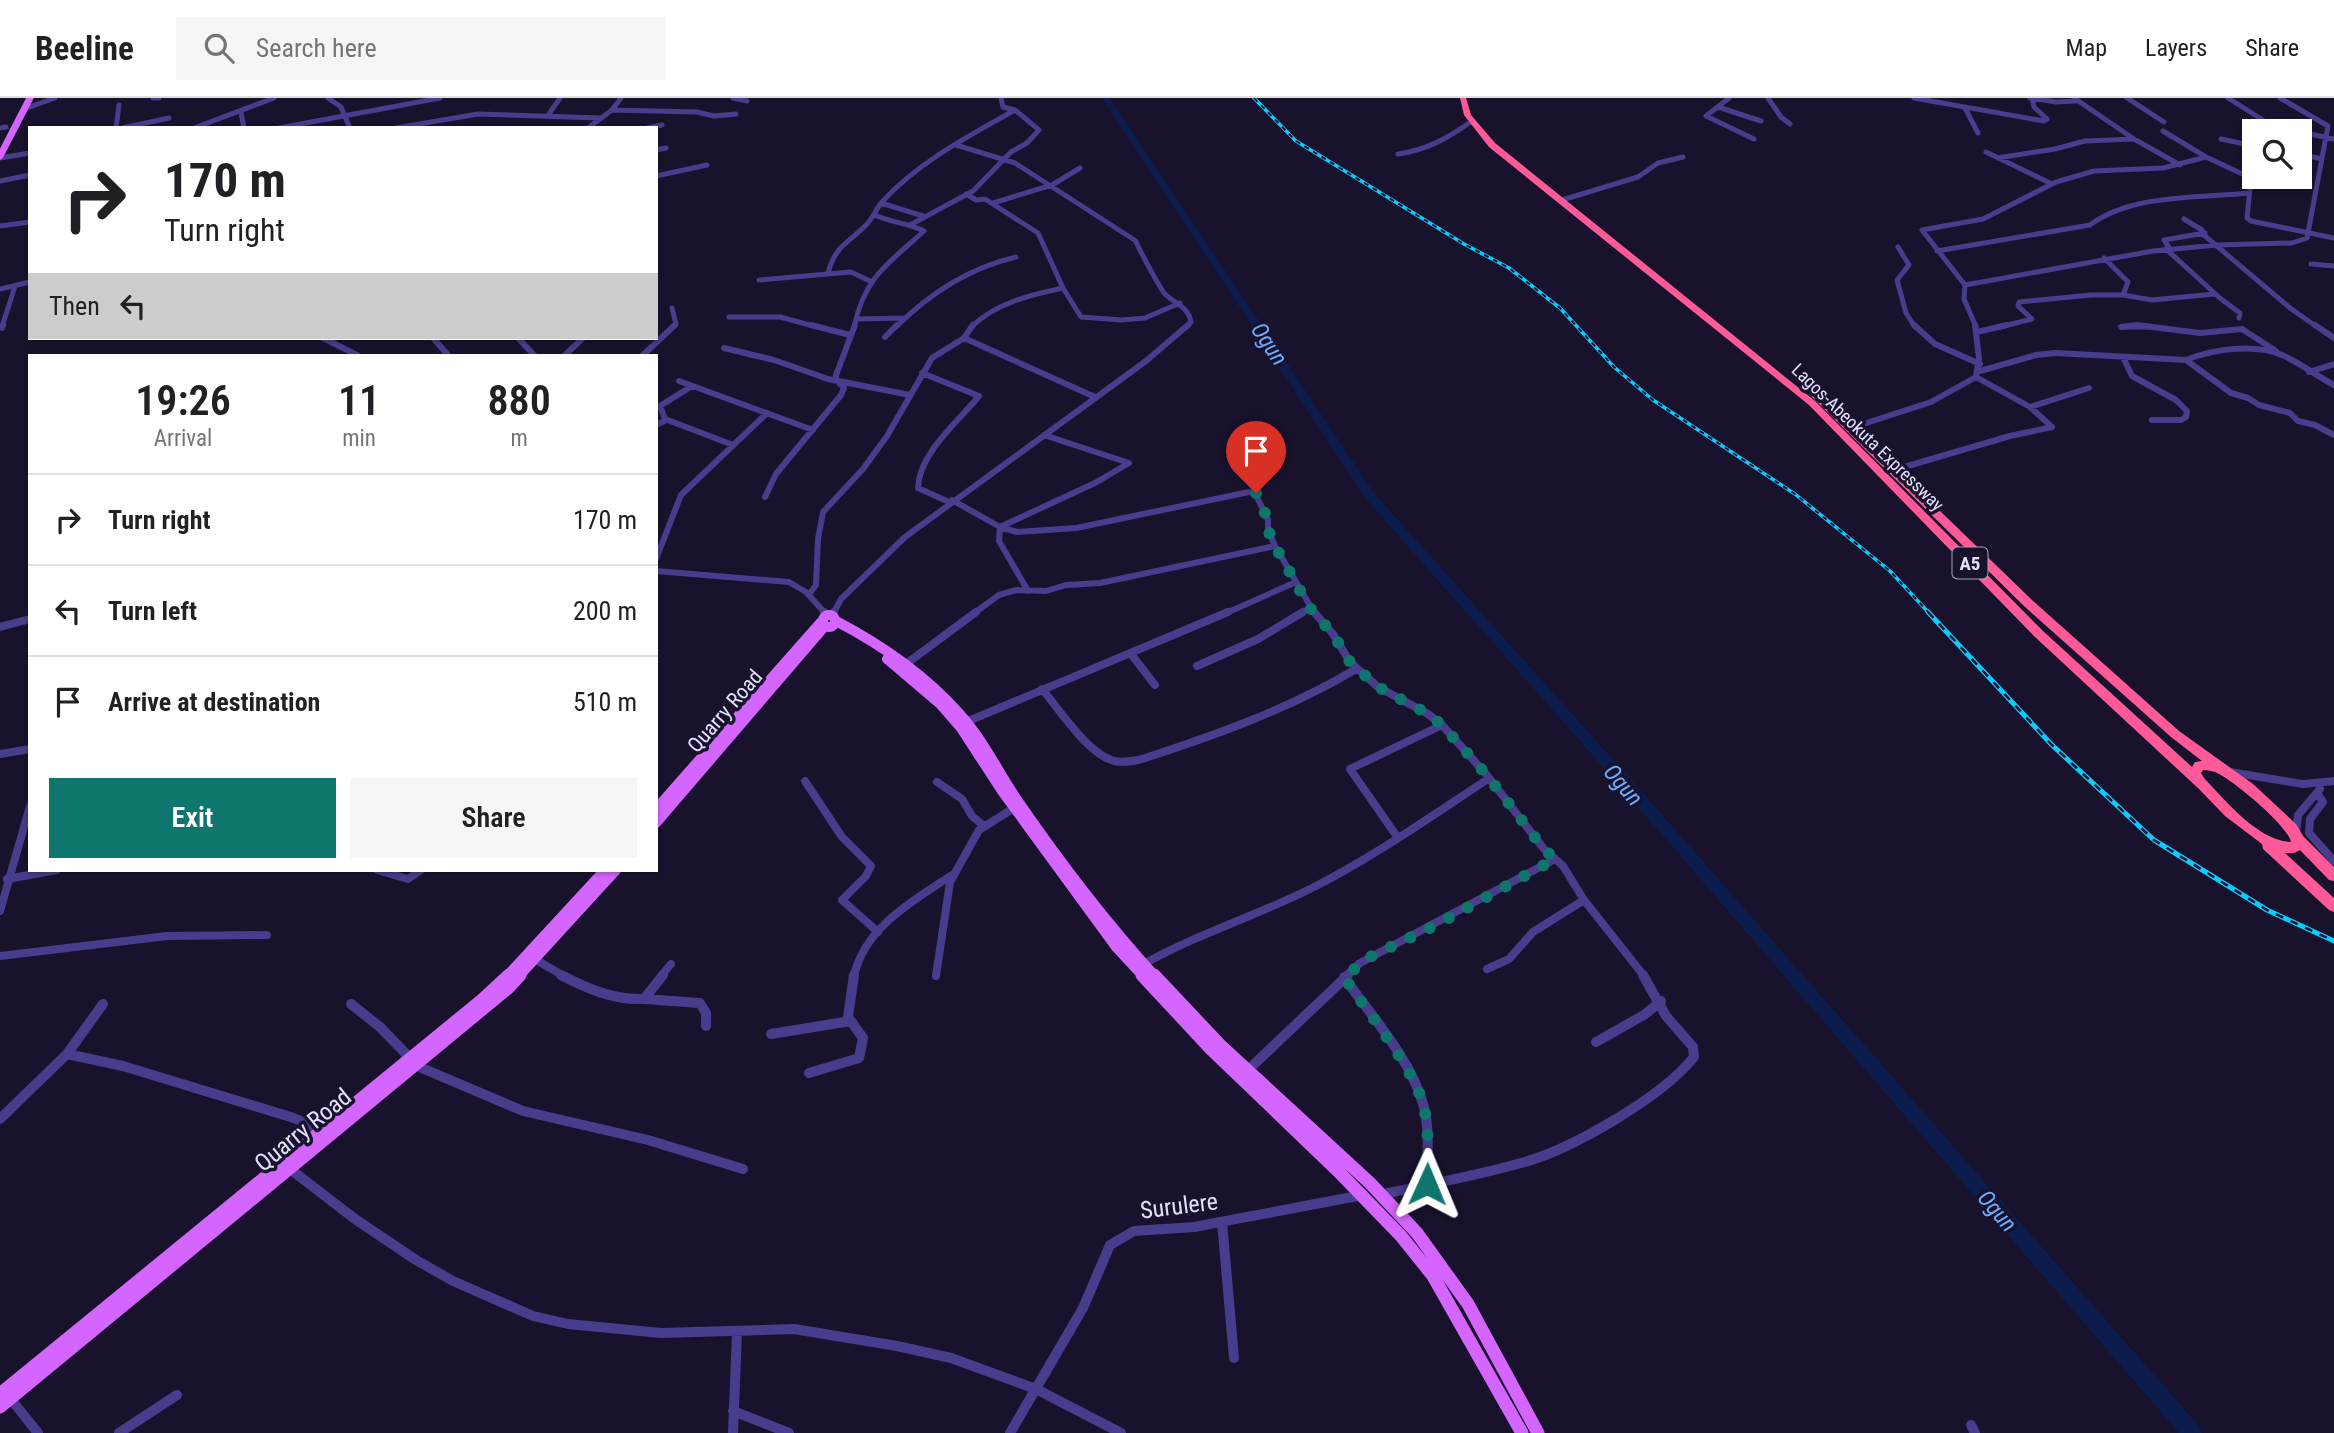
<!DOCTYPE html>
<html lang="en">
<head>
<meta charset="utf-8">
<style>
  body { margin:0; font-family:"Roboto Condensed",sans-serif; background:#f6f6f6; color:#202124; height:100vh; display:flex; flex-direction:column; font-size:26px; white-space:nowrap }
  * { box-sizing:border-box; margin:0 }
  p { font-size:23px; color:#757577 }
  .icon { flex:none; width:38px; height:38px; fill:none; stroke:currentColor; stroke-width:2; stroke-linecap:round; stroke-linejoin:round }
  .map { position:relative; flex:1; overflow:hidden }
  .drawer { position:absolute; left:28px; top:256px; width:630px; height:518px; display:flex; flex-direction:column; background:#fff; border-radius:0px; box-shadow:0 2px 5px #0004 }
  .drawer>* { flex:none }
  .banner { position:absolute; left:28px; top:28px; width:630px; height:214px; border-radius:0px; box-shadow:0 2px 5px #0004; background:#fff; color:#202124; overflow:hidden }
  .fabs { position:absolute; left:2242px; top:21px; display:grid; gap:14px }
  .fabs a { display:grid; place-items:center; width:70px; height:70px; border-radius:0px; background:#fff; box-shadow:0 2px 5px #0004; font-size:35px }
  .pin { position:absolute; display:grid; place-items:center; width:60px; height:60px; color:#fff; margin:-72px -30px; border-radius:50% 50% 50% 0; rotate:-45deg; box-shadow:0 0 7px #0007 }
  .pin .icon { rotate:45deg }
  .me { position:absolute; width:77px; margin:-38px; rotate:1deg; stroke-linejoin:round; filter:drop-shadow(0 0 5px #0008) }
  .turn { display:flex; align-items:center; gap:24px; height:147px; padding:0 21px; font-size:32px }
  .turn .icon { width:91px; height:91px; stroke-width:2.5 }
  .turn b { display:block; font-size:49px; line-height:60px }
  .then { display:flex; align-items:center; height:66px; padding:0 21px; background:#0003; gap:14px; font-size:26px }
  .eta { display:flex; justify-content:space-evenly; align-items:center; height:119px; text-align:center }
  .eta b { font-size:42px; font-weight:600; line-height:49px }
  .button { display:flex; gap:14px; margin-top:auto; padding:14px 21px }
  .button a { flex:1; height:80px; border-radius:0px; background:#0f766e; color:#fff; font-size:28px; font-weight:600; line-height:80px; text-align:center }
  .button a+a { background:#f6f6f6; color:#202124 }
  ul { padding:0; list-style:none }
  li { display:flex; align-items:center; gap:21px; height:91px; padding:0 21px; border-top:2px solid #e0e0e0 }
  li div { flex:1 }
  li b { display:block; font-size:26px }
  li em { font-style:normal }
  header { display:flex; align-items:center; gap:42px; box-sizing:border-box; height:98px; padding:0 35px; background:#fff; border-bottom:2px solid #e0e0e0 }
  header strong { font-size:33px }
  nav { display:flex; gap:38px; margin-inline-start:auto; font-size:24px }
  .search { width:490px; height:63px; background:#f6f6f6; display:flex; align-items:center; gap:18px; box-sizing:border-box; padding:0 24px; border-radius:0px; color:#757577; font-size:26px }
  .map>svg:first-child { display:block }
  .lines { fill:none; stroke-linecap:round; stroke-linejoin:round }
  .river { fill:#0b1c4d; fill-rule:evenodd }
  .minor-far3 { stroke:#483d8c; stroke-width:5 }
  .minor-far2 { stroke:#483d8c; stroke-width:6 }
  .minor-far1 { stroke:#483d8c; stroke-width:8 }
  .minor { stroke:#483d8c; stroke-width:10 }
  .major-far2 { stroke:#d565ff; stroke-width:7 }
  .major-far1 { stroke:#d565ff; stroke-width:10 }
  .major { stroke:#d565ff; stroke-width:13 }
  .highway { fill:#ff5998; fill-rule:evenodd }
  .rail-far1-casing { stroke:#0acdff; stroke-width:3.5 }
  .rail-casing { stroke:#0acdff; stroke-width:5 }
  .rail-far1 { stroke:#19122d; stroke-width:2; stroke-dasharray:5; stroke-linecap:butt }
  .rail { stroke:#19122d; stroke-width:2.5; stroke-dasharray:8; stroke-linecap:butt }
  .route { stroke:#0f766e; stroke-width:12; stroke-dasharray:0 21.6 }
  .labels { text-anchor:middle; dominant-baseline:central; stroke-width:7; stroke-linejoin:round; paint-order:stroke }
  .far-street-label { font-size:18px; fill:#e5deff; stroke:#19122d }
  .shield { fill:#19122d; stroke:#a8a1c0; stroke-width:2 }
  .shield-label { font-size:19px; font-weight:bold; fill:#e5deff }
  .street-label { font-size:21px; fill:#e5deff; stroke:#19122d }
  .water-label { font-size:23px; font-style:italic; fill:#6cacff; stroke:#19122d }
  .near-street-label { font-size:24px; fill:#e5deff; stroke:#19122d }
</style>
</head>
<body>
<header>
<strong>Beeline</strong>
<div class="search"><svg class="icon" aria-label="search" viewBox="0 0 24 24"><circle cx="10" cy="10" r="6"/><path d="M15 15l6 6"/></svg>Search here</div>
<nav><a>Map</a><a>Layers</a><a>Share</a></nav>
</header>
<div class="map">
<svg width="2334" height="1335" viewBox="0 0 2334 1335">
  <rect width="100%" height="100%" fill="#19122d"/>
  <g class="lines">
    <!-- river -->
    <path class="river" d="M 1102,0 L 1110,0 L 1374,395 L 1636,687 L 2199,1328 L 2202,1335 L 2179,1335 L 1626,695 L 1366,401 Z"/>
    <!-- minor-far3 -->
    <path class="minor-far3" d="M 153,0 L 159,0
      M 328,0 L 341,9 L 350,30
      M 733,0 L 747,3
      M 1729,0 L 1706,18 L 1754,41
      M 1768,0 L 1781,19 L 1790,26
      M 1914,0 L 2044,23 L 2047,21 L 2034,9 L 2032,0
      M 2030,0 L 2056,4 L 2077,3
      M 2074,0 L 2134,41 L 2180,67
      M 2127,0 L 2164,24
      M 2228,0 L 2266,24 L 2298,33
      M 1718,9 L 1761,23
      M 1965,10 L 1978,35
      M 24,11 L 55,0
      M 612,12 L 697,14 L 714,18 L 736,16
      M 241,14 L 244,30
      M 549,16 L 560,0
      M 0,30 L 6,29
      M 116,30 L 119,7
      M 122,30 L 169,20
      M 194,30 L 274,0
      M 279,30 L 440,0
      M 396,30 L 478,16 L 601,20
      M 588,30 L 612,12 L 621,0
      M 647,30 L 662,27
      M 2163,33 L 2206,59 L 2251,80 L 2247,120 L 2251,123 L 2334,140
      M 2300,34 L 2334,41
      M 2221,41 L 2254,48
      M 956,47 L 1015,65 L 1136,143 C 1137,148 1161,192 1165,196 C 1175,206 1188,208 1191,224 L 1187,229
      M 656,52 L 666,50
      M 1986,54 L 2052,86
      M 1398,56 C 1427,52 1448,40 1472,23
      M 2300,56 L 2322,61
      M 0,60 L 30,55
      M 1997,60 L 2055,51 L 2085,43 L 2134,41
      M 656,78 L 707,67
      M 0,83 L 30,77
      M 966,96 L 976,102 L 985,101 L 1038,135 L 1063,190 L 1081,219 L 1122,222 L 1145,220 L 1180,205
      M 1562,102 L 1638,79 L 1658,65 L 1683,59
      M 881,105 L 923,118
      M 993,105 L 1052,87 L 1080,70
      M 2184,121 L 2202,132 L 2205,138 L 2290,210 L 2317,229
      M 910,127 L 973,93 L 1011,54 L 1027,45 L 1039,32 L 1015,12 L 1003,9 L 1001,0
      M 0,128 L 30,124
      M 1898,149 L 1909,167 L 1897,182 L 1906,215 L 1915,229
      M 2166,151 L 2221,201 L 2240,215 L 2239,220
      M 2170,151 L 2164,142 L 2205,135
      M 1937,153 L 2090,127 C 2131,96 2198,100 2249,95
      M 2104,160 L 2128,184 L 2123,197
      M 2311,166 L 2334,168
      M 828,175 C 836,146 848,146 867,126 C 873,120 876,111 882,104 C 918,64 969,38 1015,12
      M 759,182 L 851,174 L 870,183
      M 1965,187 L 2153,153 L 2217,147 L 2292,145 L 2307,140 L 2328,28 L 2280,0
      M 1965,187 L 1922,132 L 1983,121 L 2056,84 L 2094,73 L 2163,70 L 2206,59
      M 1965,187 L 1964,201 L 1976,229
      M 0,191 L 30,184
      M 672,210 L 676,226 L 673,229
      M 729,219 L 780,219 L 817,229
      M 856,221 L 905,220
      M 2,229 L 15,188
      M 854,229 C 865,178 888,166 924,133 C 908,125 892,125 875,117
      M 896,229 C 930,195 969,170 1016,159
      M 971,229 C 996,205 1030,197 1063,190
      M 2000,229 L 2032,221 L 2018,208 L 2019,204 L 2091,197 L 2123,197 L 2152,202 L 2215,196
      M 2124,229 L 2150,229"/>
    <!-- minor-far2 -->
    <path class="minor-far2" d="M 811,227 L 850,237
      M 1914,227 L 1935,246 L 1980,266
      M 2315,227 L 2334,240
      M 2121,229 L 2137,227 L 2200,235 L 2242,231 L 2276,253
      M 2,230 L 3,227
      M 1977,234 L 2007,227
      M 885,239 L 897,227
      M 323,240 L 357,257
      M 433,240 L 448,257
      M 518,240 L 534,257
      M 964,240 L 1095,299
      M 724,250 L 774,262 L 828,281 L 910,297
      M 565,257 L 583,240
      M 643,257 L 675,227
      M 2123,259 L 2132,278 L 2176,302 L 2187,313 L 2186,319 L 2181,322 L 2152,322
      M 2186,262 L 2231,295 L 2248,300 L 2259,307 L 2290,315 L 2298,323 L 2315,327 L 2334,337
      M 1980,273 L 2036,257 L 2055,255 L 2186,262 C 2213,251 2255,245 2282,257 C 2300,265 2317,278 2334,287
      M 2309,274 L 2334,266
      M 922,275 L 979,298 C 958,324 919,355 918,390 L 949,404
      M 679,283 L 813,332
      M 692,288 L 660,308 L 665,321 L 733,347
      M 2030,309 L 2089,290
      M 656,327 L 666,322
      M 1851,330 L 1931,304 L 1976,279 L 1979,260 L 1975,227
      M 1894,372 L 2010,338 L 2052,329 L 2030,309 L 1976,279
      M 765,399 L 776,376 L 841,297 L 844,290 L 836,282 L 836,277 L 855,227
      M 952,402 L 1000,429 L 1017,434 L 1076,430 L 1254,393 L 1268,422 L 1268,432 L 1275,448 L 1315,516
      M 1000,429 L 1095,385 L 1129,365 L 1044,337
      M 1000,429 L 999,443 L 1028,493
      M 656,461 L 681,397 L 767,315
      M 656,473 L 789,484 L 806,494 L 826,516
      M 810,495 L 816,487 L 818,441 L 823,414 L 863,371 L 887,338 L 932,260 L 964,240 L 973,227
      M 833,516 L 841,501 L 905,439 L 1146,263 L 1188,227
      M 973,516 L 999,497 L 1016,492 L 1046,493 L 1066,487 L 1100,485 L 1275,448
      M 1224,516 L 1296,484
      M 1300,516 L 1310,510"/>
    <!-- minor-far1 -->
    <path class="minor-far1" d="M 824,514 L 827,518
      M 1314,514 L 1333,536 L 1350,564 L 1378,589 L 1428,616 L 1442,627 L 1486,676 L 1544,751 L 1563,768 L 1584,802 L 1644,878
      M 832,518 L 834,514
      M 0,529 L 30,521
      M 1131,556 L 1155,587
      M 906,566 L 976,514
      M 1197,568 L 1258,541 L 1303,514
      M 1042,591 C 1059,611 1089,658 1115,663 C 1124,665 1133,663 1142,661 C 1216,637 1289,611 1356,571
      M 966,624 L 1228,514
      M 0,656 L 30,651
      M 2230,674 L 2303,686 L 2334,683
      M 805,683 L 842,739 L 871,768 L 866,778 L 842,802 L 878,834
      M 937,684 L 962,701 L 972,718 L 984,728
      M 2317,695 L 2323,704 L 2310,721 L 2309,735 L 2334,763
      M 2296,736 L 2298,717 L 2320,691
      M 1398,740 L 1350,671 L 1442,627
      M 377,772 L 408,781 L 421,772
      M 7,781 L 57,772
      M 0,813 L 30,708
      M 0,858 L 167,838 L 267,837
      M 536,862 L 564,878
      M 1144,866 C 1197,836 1256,818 1310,791 C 1372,760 1430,719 1488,681
      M 1487,871 L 1509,861 L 1533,834 L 1584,802
      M 661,878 L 671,866
      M 854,878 C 865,828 915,802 955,775
      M 936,878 L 950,784 L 979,732 L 1014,710
      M 1346,878 L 1360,865 L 1555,761"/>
    <!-- minor -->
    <path class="minor" d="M 561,877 C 588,891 613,902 644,901 L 663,877
      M 1344,879 C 1372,919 1411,961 1424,1009 C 1430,1034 1427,1061 1427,1086
      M 644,901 L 700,905 L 706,915 L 706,928
      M 351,906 L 380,929 L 412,962
      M 771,936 L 851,923
      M 1596,944 L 1644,917 L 1661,903
      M 67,956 L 123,968 L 294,1020 L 308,1026 L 320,1036
      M 417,968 L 523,1013 L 648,1042 L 743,1071
      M 1248,972 L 1348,877
      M 809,975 L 859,960 L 863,940 L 848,919 L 854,877
      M 0,1021 L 67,956 L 103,906
      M 290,1071 L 355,1121 L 416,1162 L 453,1183 L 533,1218 L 568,1226 L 661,1235 L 794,1231 L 897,1248 L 951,1260 L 1036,1291 L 1121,1335
      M 1379,1097 C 1426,1087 1475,1078 1521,1065 C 1571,1052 1662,999 1694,959 L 1693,949 L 1666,918 L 1643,877
      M 1222,1124 L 1234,1260
      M 10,1300 L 38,1335
      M 733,1313 L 789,1335
      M 1971,1327 L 1975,1335
      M 119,1335 L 177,1297
      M 733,1335 L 737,1234
      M 1010,1335 L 1083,1210 L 1110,1147 L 1134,1133 L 1194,1129 L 1363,1097"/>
    <!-- major-far2 -->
    <path class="major-far2" d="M 0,58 L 30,0"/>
    <!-- major-far1 -->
    <path class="major-far1" d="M823 523a6 6 0 1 1 12 0a6 6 0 1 1-12 0Z
      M 836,523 C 882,547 924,576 959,615 C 983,641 998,674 1018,703 C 1060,764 1105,823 1155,878
      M 887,561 L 940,606 L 961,630 L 1002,693 L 1116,849 L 1143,878
      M 656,711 L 821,524
      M 656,725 L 825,528
      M 507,878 L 605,772
      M 519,878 L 616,772"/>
    <!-- major -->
    <path class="major" d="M 1142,877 L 1211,951 L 1338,1073 L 1401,1138 L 1433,1178 L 1522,1335
      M 1154,877 L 1220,947 L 1370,1085 L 1417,1135 L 1468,1206 L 1538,1335
      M 0,1296 L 482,902 L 509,877
      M 0,1309 L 508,890 L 520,877"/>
    <!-- highway -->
    <path class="highway" d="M 1460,0 L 1466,0 L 1471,17 L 1495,45 L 1815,303 L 2043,533 L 2192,669 L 2195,664 L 2202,663 L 2171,639 L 2024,508 L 1809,296 L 1809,292 L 1815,292 L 2032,502 L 2179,633 L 2253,686 L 2296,726 L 2303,738 L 2334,769 L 2334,783 L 2329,782 L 2300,752 L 2294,755 L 2285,755 L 2334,800 L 2334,814 L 2329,812 L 2263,751 L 2262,746 L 2225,718 L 2199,691 L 2035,539 L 1809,307 L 1489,49 L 1464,17 ZM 2203,672 C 2208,672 2214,673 2219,676 C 2235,684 2288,728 2291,744 C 2258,743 2225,702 2204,680 L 2201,675 Z"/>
    <defs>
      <path id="rail-far1" d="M 1254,0 L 1296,43 L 1464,146 L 1509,170 L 1560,210 L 1614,269 L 1653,302 L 1795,396 L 1890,473 L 1930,516"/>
      <path id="rail" d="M 1928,514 L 2052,647 L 2154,742 L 2267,812 L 2334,843"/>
    </defs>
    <!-- rail-far1 casing -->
    <use href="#rail-far1" class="rail-far1-casing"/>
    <!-- rail casing -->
    <use href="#rail" class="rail-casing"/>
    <!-- rail-far1 -->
    <use href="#rail-far1" class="rail-far1"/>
    <!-- rail -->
    <use href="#rail" class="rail"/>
  </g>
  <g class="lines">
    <!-- route -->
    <path class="route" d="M 1256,395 L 1268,422 L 1268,432 L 1275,448 L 1310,510 L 1333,536 L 1350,564 L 1378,589 L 1428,616 L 1442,627 L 1486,676 L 1544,751 L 1555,761 L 1438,826 L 1370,859 L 1344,879 C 1366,912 1416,973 1424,1010 C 1430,1035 1427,1061 1427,1086"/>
  </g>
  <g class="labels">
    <!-- far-street labels -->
    <g class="far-street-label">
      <text transform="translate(1868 339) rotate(44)">Lagos-Abeokuta Expressway</text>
    </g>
    <!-- shield labels -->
    <rect class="shield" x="1952.5" y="449.5" width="35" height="31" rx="5"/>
    <g class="shield-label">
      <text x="1970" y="465">A5</text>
    </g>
    <!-- street labels -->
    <g class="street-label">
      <text transform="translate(725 613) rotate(-49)">Quarry Road</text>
    </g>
    <!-- water labels -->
    <g class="water-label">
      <text transform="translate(1269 246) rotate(56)">Ogun</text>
      <text transform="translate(1623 687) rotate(49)">Ogun</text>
      <text transform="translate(1997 1113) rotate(49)">Ogun</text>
    </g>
    <!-- near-street labels -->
    <g class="near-street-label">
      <text transform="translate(303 1032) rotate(-39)">Quarry Road</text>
      <text transform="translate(1179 1108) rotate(-7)">Surulere</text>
    </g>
  </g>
</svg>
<div class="fabs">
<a><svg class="icon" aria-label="search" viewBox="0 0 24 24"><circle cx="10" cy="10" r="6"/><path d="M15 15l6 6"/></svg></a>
</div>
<div class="pin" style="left:1256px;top:395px;background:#d93025"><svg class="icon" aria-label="arrive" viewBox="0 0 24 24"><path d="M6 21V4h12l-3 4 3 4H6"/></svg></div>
<svg class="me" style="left:1427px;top:1086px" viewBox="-20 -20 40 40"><path d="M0-17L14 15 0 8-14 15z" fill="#0f766e" stroke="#fff" stroke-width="4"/></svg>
<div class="banner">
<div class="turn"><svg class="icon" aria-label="right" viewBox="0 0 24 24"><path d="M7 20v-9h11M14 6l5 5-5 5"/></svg><div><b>170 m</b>Turn right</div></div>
<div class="then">Then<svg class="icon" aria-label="left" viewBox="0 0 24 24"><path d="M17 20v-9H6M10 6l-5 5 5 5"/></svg></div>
</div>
<section class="drawer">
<div class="eta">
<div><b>19:26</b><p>Arrival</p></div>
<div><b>11</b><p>min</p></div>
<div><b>880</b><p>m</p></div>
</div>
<ul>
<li><svg class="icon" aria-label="right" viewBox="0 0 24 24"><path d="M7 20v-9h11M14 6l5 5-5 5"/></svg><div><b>Turn right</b></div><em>170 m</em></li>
<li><svg class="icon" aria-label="left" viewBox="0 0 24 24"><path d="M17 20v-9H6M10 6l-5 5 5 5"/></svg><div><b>Turn left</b></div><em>200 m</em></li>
<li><svg class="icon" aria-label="arrive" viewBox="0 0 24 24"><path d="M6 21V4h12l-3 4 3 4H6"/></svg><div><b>Arrive at destination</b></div><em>510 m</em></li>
</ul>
<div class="button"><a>Exit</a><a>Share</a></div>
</section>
</div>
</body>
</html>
